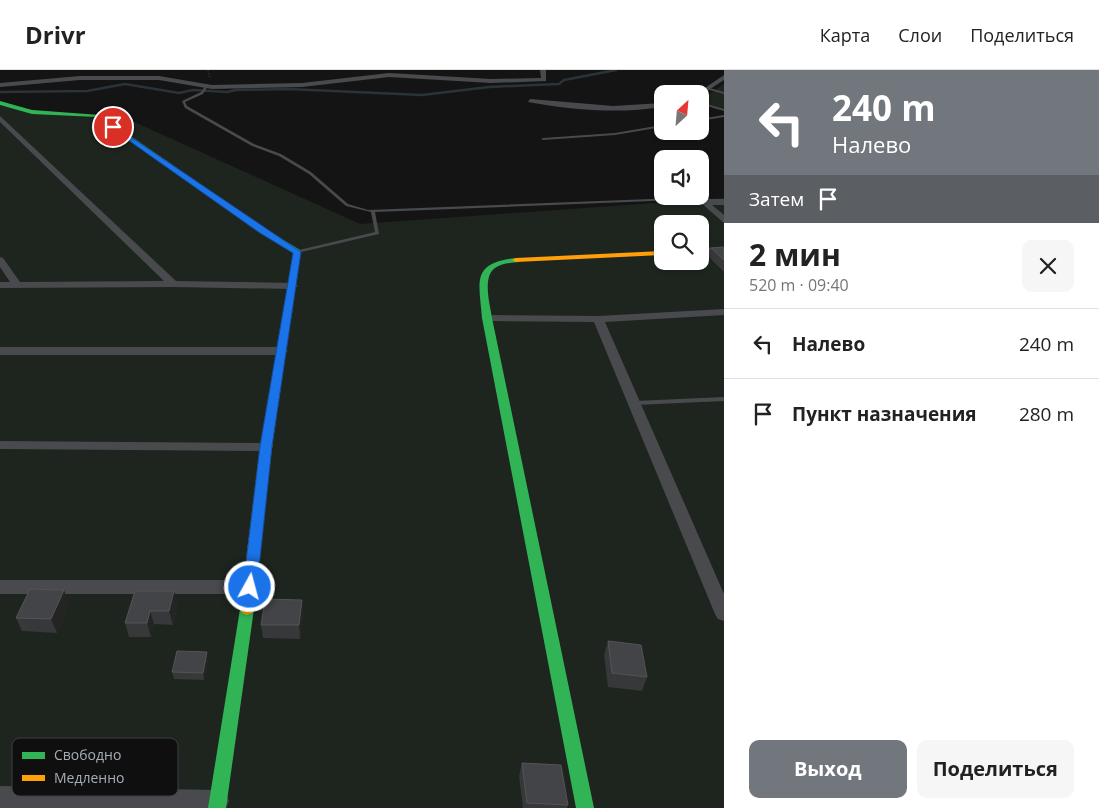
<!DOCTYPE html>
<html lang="ru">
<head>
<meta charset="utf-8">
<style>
  body { margin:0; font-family:"Open Sans",sans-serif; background:#f6f6f6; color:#222; height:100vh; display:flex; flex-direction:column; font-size:19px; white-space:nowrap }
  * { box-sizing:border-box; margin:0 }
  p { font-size:16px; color:#767676 }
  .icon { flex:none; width:28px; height:28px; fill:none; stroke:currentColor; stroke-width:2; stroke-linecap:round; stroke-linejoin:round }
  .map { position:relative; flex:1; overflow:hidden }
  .panel { display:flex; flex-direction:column; background:#fff; width:375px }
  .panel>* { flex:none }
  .banner { background:#72777d; color:#fff; overflow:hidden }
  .needle { width:32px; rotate:26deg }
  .controls { position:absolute; left:654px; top:15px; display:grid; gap:10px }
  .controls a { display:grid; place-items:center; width:55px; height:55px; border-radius:10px; background:#fff; box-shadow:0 1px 4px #0004; font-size:25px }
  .pin { position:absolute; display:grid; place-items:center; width:42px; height:42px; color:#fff; margin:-21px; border:2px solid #fff; border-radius:50%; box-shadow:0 1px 5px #0007 }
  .me { position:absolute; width:55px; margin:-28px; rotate:7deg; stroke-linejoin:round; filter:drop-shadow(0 0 4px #0008) }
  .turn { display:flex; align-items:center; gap:18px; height:105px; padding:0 25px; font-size:22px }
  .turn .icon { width:65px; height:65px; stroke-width:2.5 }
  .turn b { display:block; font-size:35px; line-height:42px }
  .then { display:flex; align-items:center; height:48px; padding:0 25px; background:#0003; gap:10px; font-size:19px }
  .round { display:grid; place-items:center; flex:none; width:52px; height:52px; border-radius:10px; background:#f6f6f6 }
  .summary { display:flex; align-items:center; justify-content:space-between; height:85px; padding:0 25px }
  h1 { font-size:30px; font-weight:700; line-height:38px }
  .cta { display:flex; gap:10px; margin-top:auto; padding:10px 25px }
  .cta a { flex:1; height:58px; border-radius:10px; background:#72777d; color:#fff; font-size:20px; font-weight:700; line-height:58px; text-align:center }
  .cta a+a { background:#f6f6f6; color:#222 }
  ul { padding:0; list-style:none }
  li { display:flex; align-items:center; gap:15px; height:70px; padding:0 25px; border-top:1px solid #e0e0e0 }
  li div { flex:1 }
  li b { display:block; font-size:19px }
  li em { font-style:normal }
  header { display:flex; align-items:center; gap:30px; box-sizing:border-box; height:70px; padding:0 25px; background:#fff; border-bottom:1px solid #e0e0e0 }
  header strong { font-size:24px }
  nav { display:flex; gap:28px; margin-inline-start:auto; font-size:18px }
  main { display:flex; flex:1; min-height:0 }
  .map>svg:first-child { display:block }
  .green { fill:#1e251e; fill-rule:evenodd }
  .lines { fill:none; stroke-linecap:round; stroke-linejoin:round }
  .stream { stroke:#2a3337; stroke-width:2.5 }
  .path { stroke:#4a4c4f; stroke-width:1; stroke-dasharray:1 2; stroke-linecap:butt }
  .lane { fill:#494a4d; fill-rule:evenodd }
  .street { fill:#494a4d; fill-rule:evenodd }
  .fast { fill:#30b455; fill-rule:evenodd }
  .slow { fill:#ff9f0a; fill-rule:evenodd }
  .wall { fill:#363839 }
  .shaded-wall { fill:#242425 }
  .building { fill:#424447; stroke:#525458 }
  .route { fill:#1a73e8; stroke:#114b97 }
  .key { fill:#0f0f10; stroke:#3c3e42; stroke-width:1 }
  .key-label { font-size:14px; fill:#a5acb5 }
</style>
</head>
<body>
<header>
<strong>Drivr</strong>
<nav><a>Карта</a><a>Слои</a><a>Поделиться</a></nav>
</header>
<main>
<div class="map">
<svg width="724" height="738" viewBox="0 0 724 738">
  <rect width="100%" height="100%" fill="#141414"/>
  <!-- green -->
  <path class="green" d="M 724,14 L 724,39 L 700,33 L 700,30 Z
    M 0,36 L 130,50 L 360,154 L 724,128 L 724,738 L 0,738 ZM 662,154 L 700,154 L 700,191 L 662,191 Z"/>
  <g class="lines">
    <!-- stream -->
    <path class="stream" d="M 0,22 L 87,21 L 125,14 L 179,23 L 193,20 L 227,22 L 236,20 L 288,19 L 422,25 L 489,17 L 559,14 L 564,10 L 616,0"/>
    <!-- path -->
    <path class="path" d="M 208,0 L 210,8"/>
    <!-- lane -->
    <path class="lane" d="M 206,15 L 208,16 L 203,24 L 185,32 L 187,36 L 254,74 L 281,84 L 311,102 L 348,134 L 368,140 L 677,128 L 704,131 L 706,132 L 704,133 L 677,130 L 375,142 L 379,164 L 297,183 L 295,183 L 295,181 L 375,162 L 371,142 L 346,136 L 309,104 L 279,86 L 252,76 L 185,38 L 182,31 L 201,22 Z
      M 706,17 L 724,22 L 724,24 L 706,19 Z
      M 700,32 L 724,39 L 724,41 L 700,34 Z
      M 724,45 L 724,47 L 700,51 L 700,49 Z
      M 662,55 L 662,57 L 615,65 L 543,70 L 541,69 L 543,68 L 615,63 Z
      M 724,327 L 724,331 L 635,335 L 632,333 L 635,331 Z"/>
    <!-- street -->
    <path class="street" d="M 540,0 L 546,0 L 546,11 L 491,13 L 389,7 L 302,17 L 212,19 L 159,10 L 80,10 L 0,17 L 0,13 L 80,6 L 159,6 L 212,15 L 302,13 L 389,3 L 491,9 L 541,8 Z
      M 724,5 L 724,10 L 701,25 L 696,24 Z
      M 530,29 L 613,36 L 662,33 L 662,37 C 619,44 571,40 528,32 Z
      M 0,46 L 176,211 L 293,213 L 298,216 L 293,219 L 173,217 L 0,218 L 0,212 L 10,212 L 0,197 L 0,187 L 3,188 L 20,212 L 164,211 L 0,52 Z
      M 724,129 L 724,135 L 712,135 L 724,145 L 724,153 L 700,132 L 704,129 Z
      M 724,177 L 724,183 L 700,184 L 700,178 Z
      M 724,239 L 724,245 L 605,252 L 724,524 L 724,551 L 718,549 L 715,544 L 594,252 L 487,251 L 481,248 L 487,245 L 598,246 Z
      M 0,277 L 282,277 L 288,281 L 282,285 L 0,285 Z
      M 0,371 L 266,373 L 271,374 L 273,377 L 271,380 L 266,381 L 0,379 Z
      M 0,510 L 250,510 L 256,512 L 259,517 L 256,522 L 250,524 L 0,524 Z
      M 0,716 L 218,720 L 226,723 L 229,731 L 226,738 L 0,738 Z"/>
    <!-- fast -->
    <path class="fast" d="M 0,31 L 32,40 L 100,45 L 266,159 L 300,180 L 294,228 L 290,231 L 286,228 L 293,183 L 260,163 L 97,47 L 32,44 L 0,35 Z
      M 516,188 L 520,190 L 519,192 C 511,193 502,193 495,198 C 482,207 490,234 492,248 L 594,738 L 576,738 L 482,248 C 479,211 471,193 516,188 Z
      M 247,533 L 252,535 L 254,539 L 226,738 L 208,738 L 240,539 L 242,535 Z"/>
    <!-- slow -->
    <path class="slow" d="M 662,181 L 662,185 L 516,192 L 512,190 L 516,188 Z
      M 290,225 L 294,228 L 272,377 L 254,539 L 252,543 L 247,545 L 242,543 L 240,539 L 260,377 L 286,228 Z"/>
  </g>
  <!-- wall -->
  <path class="wall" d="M 724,177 L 724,202 L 708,186 L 711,178 Z
    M 135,521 L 178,534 L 173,555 L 154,554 L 151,567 L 129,567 L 125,553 Z
    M 302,530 L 303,543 L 300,569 L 263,568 L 261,555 Z
    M 69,534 L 57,563 L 22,561 L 16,548 Z
    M 608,571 L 647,607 L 642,621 L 608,617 L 604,585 Z
    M 208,589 L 204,610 L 174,609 L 172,602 Z
    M 522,693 L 568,735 L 567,738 L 523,738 L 519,706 Z"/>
  <!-- shaded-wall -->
  <path class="shaded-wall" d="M 64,520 L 69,534 L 57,563 L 51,549 Z
    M 174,521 L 178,534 L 173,555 L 169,541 Z
    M 302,530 L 303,543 L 300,569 L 299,555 Z
    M 150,541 L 154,554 L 151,567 L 147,553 Z
    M 207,582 L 208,589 L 204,610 L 203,603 Z"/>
  <!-- building -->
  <path class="building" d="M 724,177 L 724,190 L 711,178 Z
    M 30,519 L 64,520 L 51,549 L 16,548 Z
    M 135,521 L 174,521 L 169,541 L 150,541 L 147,553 L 125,553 Z
    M 265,529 L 302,530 L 299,555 L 261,555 Z
    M 608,571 L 641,575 L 647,607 L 612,603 Z
    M 177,581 L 207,582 L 203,603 L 172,602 Z
    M 522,693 L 561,695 L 568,735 L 527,733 Z"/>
  <!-- route -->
  <path class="route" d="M 113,55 L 301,182 L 272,376 L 257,517 L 255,521 L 250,523 L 245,521 L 243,517 L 260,376 L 293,183 L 260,163 L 111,58 Z"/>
  <!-- legend -->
  <rect x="12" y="668" width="166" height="58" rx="8" class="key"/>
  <rect x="22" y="682" width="23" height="7" fill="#30b455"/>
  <rect x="22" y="705" width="23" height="6" fill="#ff9f0a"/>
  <g class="key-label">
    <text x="54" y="690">Свободно</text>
    <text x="54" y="713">Медленно</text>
  </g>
</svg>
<div class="controls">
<a><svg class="needle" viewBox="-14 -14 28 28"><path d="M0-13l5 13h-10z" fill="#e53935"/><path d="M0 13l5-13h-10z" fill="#767676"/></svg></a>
<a><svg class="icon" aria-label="sound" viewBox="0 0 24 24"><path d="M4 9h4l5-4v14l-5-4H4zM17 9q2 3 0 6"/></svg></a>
<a><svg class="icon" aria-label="search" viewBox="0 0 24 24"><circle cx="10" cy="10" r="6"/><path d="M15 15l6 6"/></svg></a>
</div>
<div class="pin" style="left:113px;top:57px;background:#d93025"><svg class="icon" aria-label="arrive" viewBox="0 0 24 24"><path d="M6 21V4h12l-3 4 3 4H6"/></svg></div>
<svg class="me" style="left:250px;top:517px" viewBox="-20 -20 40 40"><circle r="17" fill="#1a73e8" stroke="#fff" stroke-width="3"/><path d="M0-11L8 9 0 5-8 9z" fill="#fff"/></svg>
</div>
<section class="panel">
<div class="banner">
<div class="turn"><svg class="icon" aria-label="left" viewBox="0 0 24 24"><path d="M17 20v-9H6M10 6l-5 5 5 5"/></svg><div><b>240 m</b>Налево</div></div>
<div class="then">Затем<svg class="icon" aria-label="arrive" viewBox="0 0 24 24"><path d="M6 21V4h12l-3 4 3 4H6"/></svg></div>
</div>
<div class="summary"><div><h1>2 мин</h1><p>520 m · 09:40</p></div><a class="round"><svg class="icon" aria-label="close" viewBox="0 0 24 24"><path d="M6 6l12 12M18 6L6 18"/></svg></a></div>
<ul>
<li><svg class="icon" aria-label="left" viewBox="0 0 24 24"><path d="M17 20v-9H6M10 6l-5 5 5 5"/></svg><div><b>Налево</b></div><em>240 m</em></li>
<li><svg class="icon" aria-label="arrive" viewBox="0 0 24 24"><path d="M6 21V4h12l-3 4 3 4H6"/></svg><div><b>Пункт назначения</b></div><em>280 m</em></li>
</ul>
<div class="cta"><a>Выход</a><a>Поделиться</a></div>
</section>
</main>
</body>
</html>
